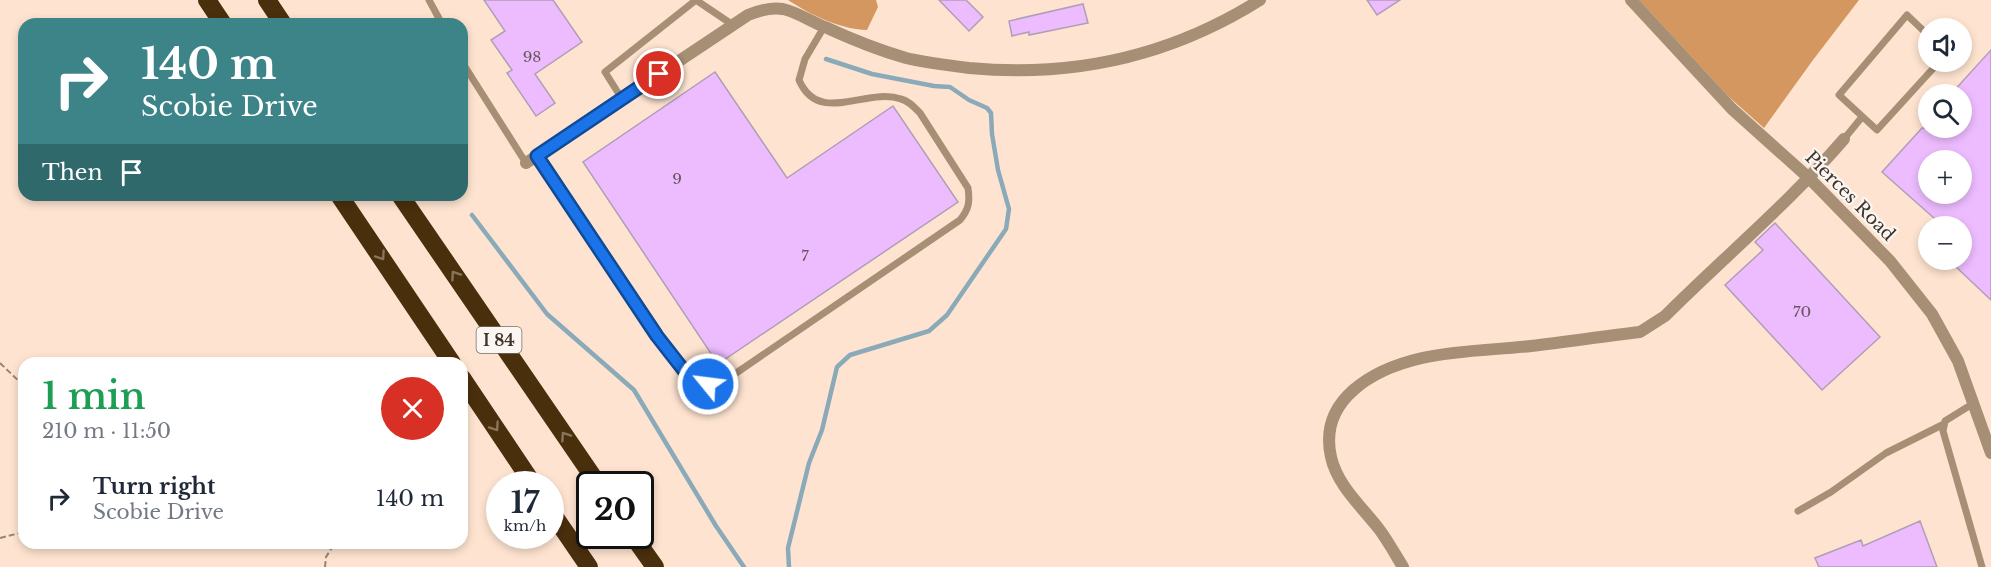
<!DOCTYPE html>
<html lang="en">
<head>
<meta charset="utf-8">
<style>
  body { margin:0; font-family:"Libre Baskerville",serif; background:#f6f6f7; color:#1f2937; height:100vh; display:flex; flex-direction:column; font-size:22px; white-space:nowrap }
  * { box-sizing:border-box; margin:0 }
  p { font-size:20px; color:#747a83 }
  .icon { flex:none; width:33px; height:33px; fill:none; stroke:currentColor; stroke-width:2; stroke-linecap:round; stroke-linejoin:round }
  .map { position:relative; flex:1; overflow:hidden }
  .drawer { position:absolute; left:18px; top:357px; width:450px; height:192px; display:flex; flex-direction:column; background:#fff; border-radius:18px; box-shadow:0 3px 9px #0003 }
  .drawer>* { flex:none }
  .banner { position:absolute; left:18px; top:18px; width:450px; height:183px; border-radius:18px; box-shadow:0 3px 9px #0003; background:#3c8488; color:#fff; overflow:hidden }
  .buttons { position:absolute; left:1918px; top:18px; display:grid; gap:12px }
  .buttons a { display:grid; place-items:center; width:54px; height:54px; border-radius:50%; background:#fff; box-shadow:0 3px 9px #0003; font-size:30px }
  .speed { position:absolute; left:486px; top:471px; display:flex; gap:12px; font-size:30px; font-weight:700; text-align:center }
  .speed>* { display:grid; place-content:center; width:78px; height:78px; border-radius:50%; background:#fff; box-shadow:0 3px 9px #0003; line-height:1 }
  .speed small { font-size:15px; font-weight:400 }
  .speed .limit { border:3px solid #111; border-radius:9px; background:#fff; color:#111 }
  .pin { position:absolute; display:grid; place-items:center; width:51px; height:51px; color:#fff; margin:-26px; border:3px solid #fff; border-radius:50%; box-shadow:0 2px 6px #0007 }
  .me { position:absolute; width:66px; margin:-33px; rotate:299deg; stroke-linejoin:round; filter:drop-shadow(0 0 4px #0008) }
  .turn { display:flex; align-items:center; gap:21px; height:126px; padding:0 24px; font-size:27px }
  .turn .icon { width:78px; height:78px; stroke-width:2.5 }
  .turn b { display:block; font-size:42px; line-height:51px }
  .then { display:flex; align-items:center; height:57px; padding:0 24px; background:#0003; gap:12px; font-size:22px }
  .round { display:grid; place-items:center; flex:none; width:63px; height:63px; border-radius:32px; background:#f6f6f7 }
  .head { display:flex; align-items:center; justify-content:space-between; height:102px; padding:0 24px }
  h1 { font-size:36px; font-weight:600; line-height:45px; color:#1e9e55 }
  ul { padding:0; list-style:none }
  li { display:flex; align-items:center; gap:18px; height:78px; padding:0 24px }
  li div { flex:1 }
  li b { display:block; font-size:22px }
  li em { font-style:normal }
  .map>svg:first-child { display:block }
  .forest { fill:#d59760 }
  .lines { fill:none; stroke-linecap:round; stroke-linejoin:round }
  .stream { stroke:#8aa9b9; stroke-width:4.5 }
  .building { fill:#edbcff; stroke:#b09eb6; stroke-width:1.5; fill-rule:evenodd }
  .path { stroke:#958376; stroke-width:2; stroke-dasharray:6 3; stroke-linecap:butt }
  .service { stroke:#a78f75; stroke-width:7 }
  .minor { stroke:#a78f75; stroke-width:12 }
  .motorway { stroke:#4a2f0c; stroke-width:18 }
  .oneway { stroke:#88755c }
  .route-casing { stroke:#114b97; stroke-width:15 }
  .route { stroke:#1a73e8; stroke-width:10 }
  .labels { text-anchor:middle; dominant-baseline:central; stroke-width:4.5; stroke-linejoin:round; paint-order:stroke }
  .number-label { font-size:15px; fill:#6a5661 }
  .shield { fill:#fbf6f2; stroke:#776e67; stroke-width:1.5 }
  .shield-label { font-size:16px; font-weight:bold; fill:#3e342c }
  .street-label { font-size:18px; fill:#3e342c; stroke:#fbf6f2 }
</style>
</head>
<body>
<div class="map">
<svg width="1991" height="567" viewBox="0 0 1991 567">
  <rect width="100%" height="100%" fill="#fee4d0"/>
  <!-- forest -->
  <path class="forest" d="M 788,0 L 876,0 L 878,7 L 867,30 C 839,29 811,15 788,0 Z
    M 1639,0 L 1859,0 L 1813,60 L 1764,128 L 1729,97 Z"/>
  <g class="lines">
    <!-- stream -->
    <path class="stream" d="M 472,215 L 547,314 L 634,390 L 716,526 L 744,567
      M 789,567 L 788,548 L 809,463 L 822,430 L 837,367 L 850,355 L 929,331 L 947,315 L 1006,229 L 1009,209 L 998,170 L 992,134 L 991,113 L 987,108 L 969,100 L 950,87 L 934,86 L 872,74 L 826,59"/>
  </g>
  <!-- building -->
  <path class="building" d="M 484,0 L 553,0 L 582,42 L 535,74 L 555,103 L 536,116 L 507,73 L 512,70 L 491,40 L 505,31 Z
    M 939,0 L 966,0 L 983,17 L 969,31 Z
    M 1367,0 L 1400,0 L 1377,15 Z
    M 1083,4 L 1088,23 L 1029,35 L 1029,32 L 1012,36 L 1009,21 Z
    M 1991,50 L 1991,300 L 1955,266 L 1969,250 L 1962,244 L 1962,226 L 1943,226 L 1882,172 L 1922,128 L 1962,128 L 1962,94 L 1951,94 ZM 1929,160 L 1962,160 L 1962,194 L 1929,194 Z
    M 715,72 L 787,178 L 893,106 L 958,202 L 718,364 L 583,162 Z
    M 1775,223 L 1880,337 L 1822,390 L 1725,285 L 1763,250 L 1755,242 Z
    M 1920,521 L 1937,567 L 1819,567 L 1815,558 L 1861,540 L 1863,546 Z"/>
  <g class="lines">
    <!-- path -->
    <path class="path" d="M 0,363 L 24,386
      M 0,538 L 24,532
      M 325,567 L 326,557 L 335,543"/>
    <!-- service -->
    <path class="service" d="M 429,0 L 442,24
      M 1929,36 L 1907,15 L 1839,95 L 1877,130 L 1939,62
      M 462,62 L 526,163
      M 622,99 L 605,72 L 696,0 L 733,25
      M 1844,139 L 1862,117
      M 537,156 L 657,336 L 683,370 L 689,377 L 699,382 L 717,383 L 726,380 L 960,220 C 969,209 970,202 968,188 L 920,113 C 914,107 909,101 901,99 C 866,87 819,126 799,80 L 805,59 L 824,27
      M 1974,403 L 1945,421 L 1943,431 L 1982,567
      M 1798,511 L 1831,492 L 1886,453 L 1944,424"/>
    <!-- minor -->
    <path class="minor" d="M 1631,0 L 1732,109 L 1810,179 L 1890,261 L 1932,314 L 1958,361 L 1991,453
      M 526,163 L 748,15 C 760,10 771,7 783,9 C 797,12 812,22 825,27 C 851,39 878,50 906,58 C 927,63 948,65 969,68 C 1073,78 1171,56 1260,0
      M 1403,567 C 1395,554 1388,541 1379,529 C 1362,507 1337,485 1331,457 C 1318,399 1374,369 1422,358 C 1458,350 1495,350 1531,346 C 1567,342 1604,336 1640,332 L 1665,316 C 1725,256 1788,204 1844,139"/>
    <!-- motorway -->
    <path class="motorway" d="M 207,0 L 223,24
      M 267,0 L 283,24
      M 339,195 L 452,363
      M 400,195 L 598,484
      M 462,378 L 533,484
      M 550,510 L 589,567
      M 633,536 L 655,567"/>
  </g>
  <!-- one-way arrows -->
  <defs><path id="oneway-chevron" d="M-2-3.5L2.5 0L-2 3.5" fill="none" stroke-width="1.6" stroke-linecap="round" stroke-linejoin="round" transform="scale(1.5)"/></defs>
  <g class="oneway">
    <use href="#oneway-chevron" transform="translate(381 256) rotate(56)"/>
    <use href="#oneway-chevron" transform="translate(455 275) rotate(-124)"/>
    <use href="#oneway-chevron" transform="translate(495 427) rotate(56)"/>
    <use href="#oneway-chevron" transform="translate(565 436) rotate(-124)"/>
  </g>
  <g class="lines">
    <defs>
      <path id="route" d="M 659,74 L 537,156 L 657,336 L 689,377 L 699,382 L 708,384"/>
    </defs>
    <!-- route casing -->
    <use href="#route" class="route-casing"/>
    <!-- route -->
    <use href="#route" class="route"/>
  </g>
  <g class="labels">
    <!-- number labels -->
    <g class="number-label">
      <text x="532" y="56">98</text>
      <text x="677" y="178">9</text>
      <text x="805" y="255">7</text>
      <text x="1802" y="311">70</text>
    </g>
    <!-- shield labels -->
    <rect class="shield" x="476.5" y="327" width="45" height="26" rx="4.5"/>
    <g class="shield-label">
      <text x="499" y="340">I 84</text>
    </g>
    <!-- street labels -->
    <g class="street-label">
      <text transform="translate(1850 196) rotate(45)">Pierces Road</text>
    </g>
  </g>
</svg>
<div class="buttons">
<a><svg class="icon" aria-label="sound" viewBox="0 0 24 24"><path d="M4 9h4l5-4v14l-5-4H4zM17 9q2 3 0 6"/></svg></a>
<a><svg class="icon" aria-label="search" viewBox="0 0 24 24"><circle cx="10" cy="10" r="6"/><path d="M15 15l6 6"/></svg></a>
<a>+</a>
<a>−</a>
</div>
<div class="speed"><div>17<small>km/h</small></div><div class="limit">20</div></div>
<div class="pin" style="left:659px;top:74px;background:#d93025"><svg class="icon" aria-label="arrive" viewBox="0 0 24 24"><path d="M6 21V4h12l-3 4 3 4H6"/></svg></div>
<svg class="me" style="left:708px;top:384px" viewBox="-20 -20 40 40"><circle r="17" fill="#1a73e8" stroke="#fff" stroke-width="3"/><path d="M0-11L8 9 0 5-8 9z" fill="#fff"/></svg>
<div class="banner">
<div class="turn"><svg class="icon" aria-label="right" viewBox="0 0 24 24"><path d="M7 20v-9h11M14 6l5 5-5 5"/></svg><div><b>140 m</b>Scobie Drive</div></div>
<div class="then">Then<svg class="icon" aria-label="arrive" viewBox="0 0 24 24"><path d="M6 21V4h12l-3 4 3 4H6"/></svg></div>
</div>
<section class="drawer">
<div class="head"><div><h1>1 min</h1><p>210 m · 11:50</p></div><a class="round" style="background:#d93025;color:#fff"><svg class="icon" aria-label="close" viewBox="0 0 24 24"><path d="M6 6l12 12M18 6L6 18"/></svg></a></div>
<ul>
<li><svg class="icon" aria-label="right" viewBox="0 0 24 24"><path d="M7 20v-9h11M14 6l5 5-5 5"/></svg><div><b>Turn right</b><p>Scobie Drive</p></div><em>140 m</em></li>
</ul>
</section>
</div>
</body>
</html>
